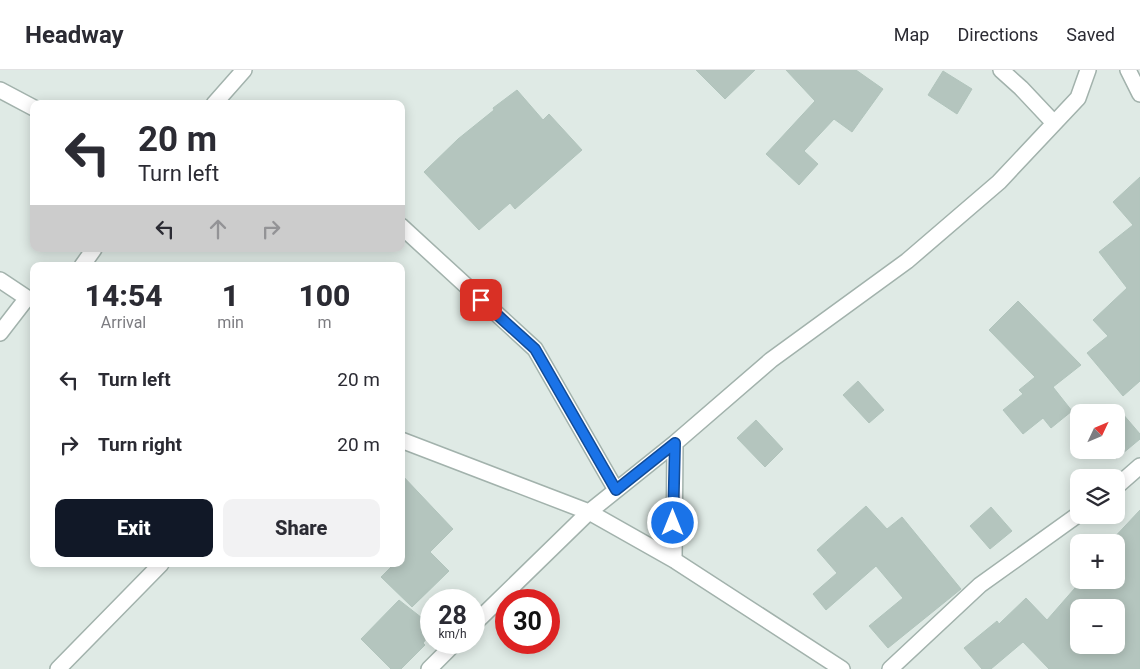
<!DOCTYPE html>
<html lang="en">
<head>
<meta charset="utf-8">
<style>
  body { margin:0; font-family:Roboto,sans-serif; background:#f2f2f3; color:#2b2b33; height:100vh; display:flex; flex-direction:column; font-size:19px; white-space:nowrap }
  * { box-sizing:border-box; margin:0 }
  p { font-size:16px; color:#7c7c81 }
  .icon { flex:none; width:28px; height:28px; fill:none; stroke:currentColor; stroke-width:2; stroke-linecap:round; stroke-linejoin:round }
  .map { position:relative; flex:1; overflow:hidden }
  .sheet { position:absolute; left:30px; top:192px; width:375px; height:305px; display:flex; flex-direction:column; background:#fff; border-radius:10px; box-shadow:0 2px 12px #0003 }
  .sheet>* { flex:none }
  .top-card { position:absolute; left:30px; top:30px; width:375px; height:152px; border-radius:10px; box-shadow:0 2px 12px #0003; background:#fff; color:#2b2b33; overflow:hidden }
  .needle { width:32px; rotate:46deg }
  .controls { position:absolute; left:1070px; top:334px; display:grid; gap:10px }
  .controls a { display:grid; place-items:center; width:55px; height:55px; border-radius:10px; background:#fff; box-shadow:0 2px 12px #0003; font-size:25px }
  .speed { position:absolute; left:420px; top:519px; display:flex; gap:10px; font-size:25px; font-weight:700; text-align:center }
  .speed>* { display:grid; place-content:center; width:65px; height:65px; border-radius:50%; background:#fff; box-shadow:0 2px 12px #0003; line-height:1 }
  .speed small { font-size:12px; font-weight:400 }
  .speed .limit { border:8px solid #d22; background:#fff; color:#111 }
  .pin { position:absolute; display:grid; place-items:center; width:42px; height:42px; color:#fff; margin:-21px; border-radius:10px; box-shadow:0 2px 8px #0006 }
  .me { position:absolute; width:55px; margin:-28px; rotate:0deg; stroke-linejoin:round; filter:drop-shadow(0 0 4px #0008) }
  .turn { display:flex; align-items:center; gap:18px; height:105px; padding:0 25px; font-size:22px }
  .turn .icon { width:65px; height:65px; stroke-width:2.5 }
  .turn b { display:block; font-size:35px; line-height:42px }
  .lanes { display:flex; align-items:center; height:48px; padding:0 25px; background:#0003; justify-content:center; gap:25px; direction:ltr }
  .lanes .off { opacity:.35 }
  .eta { display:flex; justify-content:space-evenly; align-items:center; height:85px; text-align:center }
  .eta b { font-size:30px; font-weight:800; line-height:35px }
  .primary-button { display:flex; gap:10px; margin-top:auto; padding:10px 25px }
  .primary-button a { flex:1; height:58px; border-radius:10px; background:#111827; color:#fff; font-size:20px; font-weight:800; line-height:58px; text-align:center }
  .primary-button a+a { background:#f2f2f3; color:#2b2b33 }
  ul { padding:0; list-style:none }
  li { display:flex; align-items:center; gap:15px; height:65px; padding:0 25px }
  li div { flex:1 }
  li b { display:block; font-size:19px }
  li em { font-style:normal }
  header { display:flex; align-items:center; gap:30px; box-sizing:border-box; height:70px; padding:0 25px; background:#fff; border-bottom:1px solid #e1e1e2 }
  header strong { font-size:24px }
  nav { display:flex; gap:28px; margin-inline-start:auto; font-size:18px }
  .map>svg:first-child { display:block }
  .building { fill:#b4c5be; stroke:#b1c4bc; fill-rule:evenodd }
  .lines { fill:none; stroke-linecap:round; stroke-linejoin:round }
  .street-casing { stroke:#a2b2ac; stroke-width:18 }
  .street { stroke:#fff; stroke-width:15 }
  .route-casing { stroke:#114b97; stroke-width:12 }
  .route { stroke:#1a73e8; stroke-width:9 }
</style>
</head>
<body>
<header>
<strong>Headway</strong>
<nav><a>Map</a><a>Directions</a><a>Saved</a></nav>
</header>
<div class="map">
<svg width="1140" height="599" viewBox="0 0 1140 599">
  <rect width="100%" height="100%" fill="#dfeae5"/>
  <!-- building -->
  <path class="building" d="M 696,0 L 755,0 L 725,29 Z
    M 786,0 L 856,0 L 883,19 L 852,62 L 834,49 L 804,81 L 818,94 L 799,115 L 766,84 L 815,31 Z
    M 943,1 L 972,19 L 957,44 L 928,25 Z
    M 517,20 L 543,50 L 549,44 L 582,80 L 515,139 L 510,133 L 479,160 L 424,102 L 458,69 L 494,40 L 493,38 Z
    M 1140,107 L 1140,311 L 1123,326 L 1087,283 L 1108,266 L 1093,250 L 1127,218 L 1099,182 L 1133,155 L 1113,132 Z
    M 1018,231 L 1081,295 L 1053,317 L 1072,341 L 1051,358 L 1043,348 L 1023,364 L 1003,340 L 1023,324 L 1019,320 L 1035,307 L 989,260 Z
    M 858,311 L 884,340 L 869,353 L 843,325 Z
    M 1116,336 L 1140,364 L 1140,369 L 1116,389 Z
    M 756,350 L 783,379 L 765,397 L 737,368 Z
    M 401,404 L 453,459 L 430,482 L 449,501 L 412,537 L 381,507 L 394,494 L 401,494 Z
    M 866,436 L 887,459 L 902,447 L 961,519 L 888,578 L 869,556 L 903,528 L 876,496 L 826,540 L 813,524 L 837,503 L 817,480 Z
    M 991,437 L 1012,461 L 990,479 L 970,456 Z
    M 1140,440 L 1140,599 L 1049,599 L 1023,572 L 991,599 L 982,599 L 964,578 L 997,551 L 999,554 L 1026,528 L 1047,550 L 1082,510 L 1116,510 L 1116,472 L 1110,472 ZM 1079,538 L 1116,538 L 1116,575 L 1079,575 Z
    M 399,530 L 431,555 L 431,563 L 423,573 L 425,575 L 401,599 L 391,599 L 361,569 Z"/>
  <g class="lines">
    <defs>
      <path id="street" d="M 1001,0 L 1021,18 L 1054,53
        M 1128,0 L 1140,24
        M 0,20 L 34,38
        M 214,34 L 244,0
        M 401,156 L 535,279 L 616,420
        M 82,196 L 94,179
        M 0,210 L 27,228 L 34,230
        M 0,263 L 27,228
        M 401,370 L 589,442 L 674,490 L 842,599
        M 1116,417 L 1140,396
        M 674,490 L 675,373
        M 474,554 L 589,442 L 675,373 L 771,290 L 907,191 L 999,112 L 1078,28 L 1088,0
        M 58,599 L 161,494
        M 429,599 L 456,572
        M 890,599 L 980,515 L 1079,444"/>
    </defs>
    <!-- street casing -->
    <use href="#street" class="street-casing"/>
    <!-- street -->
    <use href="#street" class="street"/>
  </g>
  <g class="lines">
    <defs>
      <path id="route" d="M 481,230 L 535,279 L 616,420 L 675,373 L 673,453"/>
    </defs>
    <!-- route casing -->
    <use href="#route" class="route-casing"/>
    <!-- route -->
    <use href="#route" class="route"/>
  </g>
</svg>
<div class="controls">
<a><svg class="needle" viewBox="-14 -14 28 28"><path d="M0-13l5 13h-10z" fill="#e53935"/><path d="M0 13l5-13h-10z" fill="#7c7c81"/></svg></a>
<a><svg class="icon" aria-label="layers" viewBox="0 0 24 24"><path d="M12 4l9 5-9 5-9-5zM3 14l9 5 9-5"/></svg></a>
<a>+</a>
<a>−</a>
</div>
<div class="speed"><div>28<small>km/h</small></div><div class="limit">30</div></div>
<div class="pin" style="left:481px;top:230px;background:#d93025"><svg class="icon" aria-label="arrive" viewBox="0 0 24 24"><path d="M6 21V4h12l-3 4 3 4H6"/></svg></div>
<svg class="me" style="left:673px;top:453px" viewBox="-20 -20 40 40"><circle r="17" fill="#1a73e8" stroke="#fff" stroke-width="3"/><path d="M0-11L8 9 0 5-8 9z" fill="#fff"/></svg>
<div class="top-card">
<div class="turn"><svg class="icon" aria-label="left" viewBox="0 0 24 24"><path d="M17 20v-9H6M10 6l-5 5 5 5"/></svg><div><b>20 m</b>Turn left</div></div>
<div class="lanes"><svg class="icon" aria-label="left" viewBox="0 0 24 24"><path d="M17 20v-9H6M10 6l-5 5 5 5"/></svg><svg class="icon off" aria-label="ahead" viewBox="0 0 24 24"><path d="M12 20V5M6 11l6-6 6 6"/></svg><svg class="icon off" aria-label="right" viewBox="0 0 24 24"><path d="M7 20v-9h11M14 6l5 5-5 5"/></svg></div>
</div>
<section class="sheet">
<div class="eta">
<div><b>14:54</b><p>Arrival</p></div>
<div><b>1</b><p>min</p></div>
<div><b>100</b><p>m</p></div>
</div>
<ul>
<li><svg class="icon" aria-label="left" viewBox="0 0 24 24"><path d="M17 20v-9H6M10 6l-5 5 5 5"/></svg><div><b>Turn left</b></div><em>20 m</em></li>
<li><svg class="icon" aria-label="right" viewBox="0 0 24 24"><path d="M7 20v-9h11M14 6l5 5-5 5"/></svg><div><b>Turn right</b></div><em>20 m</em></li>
</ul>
<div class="primary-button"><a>Exit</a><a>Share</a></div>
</section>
</div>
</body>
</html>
